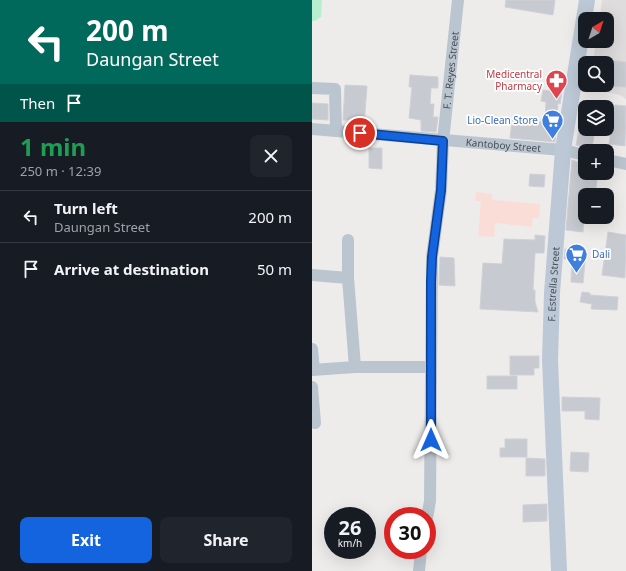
<!DOCTYPE html>
<html lang="en">
<head>
<meta charset="utf-8">
<style>
  body { margin:0; font-family:"Noto Sans",sans-serif; background:#20242c; color:#f1f3f6; height:100vh; display:flex; flex-direction:column; font-size:15px; white-space:nowrap }
  * { box-sizing:border-box; margin:0 }
  p { font-size:13px; color:#9ea1a6 }
  .icon { flex:none; width:22px; height:22px; fill:none; stroke:currentColor; stroke-width:2; stroke-linecap:round; stroke-linejoin:round }
  .map { position:relative; flex:1; overflow:hidden }
  .details { display:flex; flex-direction:column; background:#171b24; width:312px }
  .details>* { flex:none }
  .hud { background:#00695c; color:#fff; overflow:hidden }
  .needle { width:26px; rotate:39deg }
  .tools { position:absolute; left:266px; top:12px; display:grid; gap:8px }
  .tools a { display:grid; place-items:center; width:36px; height:36px; border-radius:8px; background:#171b24; box-shadow:0 4px 16px #0002; font-size:20px }
  .speed { position:absolute; left:12px; top:507px; display:flex; gap:8px; font-size:20px; font-weight:700; text-align:center }
  .speed>* { display:grid; place-content:center; width:52px; height:52px; border-radius:50%; background:#171b24; box-shadow:0 4px 16px #0002; line-height:1 }
  .speed small { font-size:10px; font-weight:400 }
  .speed .limit { border:6px solid #d22; background:#fff; color:#111 }
  .pin { position:absolute; display:grid; place-items:center; width:34px; height:34px; color:#fff; margin:-17px; border:2px solid #fff; border-radius:50%; box-shadow:0 1px 4px #0007 }
  .me { position:absolute; width:44px; margin:-22px; rotate:0deg; stroke-linejoin:round; filter:drop-shadow(0 0 3px #0008) }
  .turn { display:flex; align-items:center; gap:14px; height:84px; padding:0 20px; font-size:18px }
  .turn .icon { width:52px; height:52px; stroke-width:2.5 }
  .turn b { display:block; font-size:28px; line-height:34px }
  .then { display:flex; align-items:center; height:38px; padding:0 20px; background:#0003; gap:8px; font-size:15px }
  .round { display:grid; place-items:center; flex:none; width:42px; height:42px; border-radius:8px; background:#20242c }
  .head { display:flex; align-items:center; justify-content:space-between; height:68px; padding:0 20px }
  h1 { font-size:24px; font-weight:700; line-height:30px; color:#1e9e55 }
  .button { display:flex; gap:8px; margin-top:auto; padding:8px 20px }
  .button a { flex:1; height:46px; border-radius:8px; background:#1464df; color:#fff; font-size:16px; font-weight:700; line-height:46px; text-align:center }
  .button a+a { background:#20242c; color:#f1f3f6 }
  ul { padding:0; list-style:none }
  li { display:flex; align-items:center; gap:12px; height:52px; padding:0 20px; border-top:1px solid #363941 }
  li div { flex:1 }
  li b { display:block; font-size:15px }
  li em { font-style:normal }
  main { display:flex; flex:1; min-height:0 }
  .map>svg:first-child { display:block }
  .education { fill:#dfdcdd }
  .medical { fill:#fbddd8 }
  .green { fill:#b6efcf }
  .building { fill:#c8cad1; stroke:#cfd1d7 }
  .lines { fill:none; stroke-linecap:round; stroke-linejoin:round }
  .minor { stroke:#bbc5cf; stroke-width:12 }
  .secondary { stroke:#bdc8d6; stroke-width:16 }
  .route-casing { stroke:#0d4191; stroke-width:10 }
  .route { stroke:#1464df; stroke-width:7 }
  .labels { text-anchor:middle; dominant-baseline:central; stroke-width:3.5; stroke-linejoin:round; paint-order:stroke }
  .street-label { font-size:10px; fill:#434e59; stroke:#fff }
  .health-label { font-size:10px; fill:#be3a42; stroke:#fff; text-anchor:end }
  .shop-label { font-size:10px; fill:#366cbe; stroke:#fff; text-anchor:end }
</style>
</head>
<body>
<main>
<section class="details">
<div class="hud">
<div class="turn"><svg class="icon" aria-label="left" viewBox="0 0 24 24"><path d="M17 20v-9H6M10 6l-5 5 5 5"/></svg><div><b>200 m</b>Daungan Street</div></div>
<div class="then">Then<svg class="icon" aria-label="arrive" viewBox="0 0 24 24"><path d="M6 21V4h12l-3 4 3 4H6"/></svg></div>
</div>
<div class="head"><div><h1>1 min</h1><p>250 m · 12:39</p></div><a class="round"><svg class="icon" aria-label="close" viewBox="0 0 24 24"><path d="M6 6l12 12M18 6L6 18"/></svg></a></div>
<ul>
<li><svg class="icon" aria-label="left" viewBox="0 0 24 24"><path d="M17 20v-9H6M10 6l-5 5 5 5"/></svg><div><b>Turn left</b><p>Daungan Street</p></div><em>200 m</em></li>
<li><svg class="icon" aria-label="arrive" viewBox="0 0 24 24"><path d="M6 21V4h12l-3 4 3 4H6"/></svg><div><b>Arrive at destination</b></div><em>50 m</em></li>
</ul>
<div class="button"><a>Exit</a><a>Share</a></div>
</section>
<div class="map">
<svg width="314" height="571" viewBox="0 0 314 571">
  <rect width="100%" height="100%" fill="#eeebeb"/>
  <!-- education -->
  <path class="education" d="M 290,0 L 314,0 L 314,99 L 308,95 L 277,88 L 278,85 L 295,85 L 295,63 L 281,63 L 284,41 L 295,41 L 295,19 L 288,19 Z"/>
  <!-- medical -->
  <path class="medical" d="M 164,192 L 180,194 L 180,200 L 228,204 L 227,218 L 221,218 L 220,227 L 183,223 L 182,237 L 166,236 L 169,201 L 163,201 Z"/>
  <!-- green -->
  <path class="green" d="M 0,0 L 10,0 L 9,17 L 3,21 L 0,21 Z"/>
  <!-- building -->
  <path class="building" d="M 194,0 L 243,0 L 241,15 L 193,7 Z
    M 295,60 L 314,62 L 314,87 L 295,86 Z
    M 98,75 L 126,77 L 126,88 L 119,88 L 118,104 L 122,104 L 121,117 L 126,117 L 124,132 L 109,131 L 109,120 L 97,118 L 100,87 L 97,87 Z
    M 33,85 L 55,86 L 52,126 L 40,125 L 41,120 L 31,120 Z
    M 231,90 L 250,92 L 248,104 L 246,103 L 243,142 L 198,138 L 200,120 L 233,122 L 234,102 L 229,101 Z
    M 0,103 L 16,104 L 16,120 L 0,119 Z
    M 303,105 L 314,106 L 313,146 L 297,144 Z
    M 267,129 L 283,129 L 280,148 L 264,145 Z
    M 57,148 L 70,148 L 70,169 L 57,168 Z
    M 260,160 L 273,165 L 273,173 L 286,173 L 283,195 L 273,195 L 271,232 L 254,230 Z
    M 218,174 L 233,175 L 232,187 L 217,186 Z
    M 296,232 L 314,235 L 313,278 L 290,275 Z
    M 223,235 L 233,236 L 232,253 L 223,253 L 221,290 L 223,290 L 223,302 L 226,312 L 168,309 L 171,263 L 190,264 L 192,239 L 223,240 Z
    M 253,249 L 274,251 L 271,283 L 259,282 L 260,259 L 252,259 Z
    M 128,257 L 142,258 L 143,286 L 127,285 Z
    M 270,292 L 278,293 L 278,295 L 306,297 L 305,310 L 279,309 L 280,304 L 268,302 Z
    M 198,356 L 227,356 L 227,368 L 222,368 L 222,375 L 198,375 Z
    M 175,376 L 205,376 L 205,389 L 175,389 Z
    M 250,397 L 288,398 L 287,420 L 273,419 L 273,411 L 250,411 Z
    M 193,439 L 215,439 L 215,457 L 188,457 L 188,448 L 193,448 Z
    M 259,452 L 277,453 L 276,472 L 258,471 Z
    M 214,458 L 233,459 L 233,476 L 214,476 Z
    M 235,504 L 235,521 L 211,522 L 211,505 Z"/>
  <g class="lines">
    <!-- minor -->
    <g class="minor">
      <path d="M 0,88 L 23,89 L 24,131"/>
      <path id="s1" d="M 0,129 L 251,150 L 273,155"/>
      <path d="M 295,160 L 314,164"/>
      <path d="M 36,240 L 36,278 L 43,367"/>
      <path d="M 0,275 L 36,278"/>
      <path d="M 0,349 L 2,370"/>
      <path d="M 0,370 L 43,367 L 118,367"/>
      <path d="M 0,387 L 3,423"/>
      <path id="s2" d="M 115,518 L 118,501 L 120,257 L 129,190 L 131,141 L 146,0"/>
      <path d="M 107,571 L 109,550"/>
    </g>
    <!-- secondary -->
    <path class="secondary" id="s3" d="M 247,571 L 238,360 L 240,293 L 251,150 L 275,0"/>
  </g>
  <g class="lines">
    <defs>
      <path id="route" d="M 48,133 L 131,141 L 129,190 L 120,257 L 119,282 L 119,440"/>
    </defs>
    <!-- route casing -->
    <use href="#route" class="route-casing"/>
    <!-- route -->
    <use href="#route" class="route"/>
  </g>
  <!-- icons -->
  <defs>
    <symbol id="pharmacy-pin" viewBox="-11 -11 22 30"><path d="M0 17L-7.5 6A9.5 9.5 0 1 1 7.5 6Z" fill="#e0444e" stroke="#fff"/><path d="M-2-6h4v4h4v4h-4v4h-4v-4h-4v-4h4Z" fill="#fff"/></symbol>
    <symbol id="supermarket-pin" viewBox="-11 -11 22 30"><path d="M0 17L-7.5 6A9.5 9.5 0 1 1 7.5 6Z" fill="#3f7fe0" stroke="#fff"/><path d="M-6-5.5h2.5l.6 2H6L4.5 2H-2.5L-4.4-4H-6ZM-1.5 3.2a1.3 1.3 0 1 0 .1 0ZM3 3.2a1.3 1.3 0 1 0 .1 0Z" fill="#fff"/></symbol>
  </defs>
  <g fill-rule="evenodd">
    <use href="#pharmacy-pin" x="232" y="68" width="25" height="34"/>
    <use href="#supermarket-pin" x="228" y="108" width="25" height="34"/>
    <use href="#supermarket-pin" x="252" y="242" width="25" height="34"/>
  </g>
  <g class="labels">
    <!-- street labels -->
    <g class="street-label">
      <text stroke="none"><textPath href="#s2" startOffset="449">F. T. Reyes Street</textPath></text>
      <text stroke="none"><textPath href="#s1" startOffset="192">Kantoboy Street</textPath></text>
      <text stroke="none"><textPath href="#s3" startOffset="287">F. Estrella Street</textPath></text>
    </g>
    <!-- health labels -->
    <g class="health-label">
      <text x="230" y="74">Medicentral<tspan x="230" dy="12">Pharmacy</tspan></text>
    </g>
    <!-- shop labels -->
    <g class="shop-label">
      <text x="226" y="120">Lio-Clean Store</text>
      <text x="280" y="254" text-anchor="start">Dali</text>
    </g>
  </g>
</svg>
<div class="tools">
<a><svg class="needle" viewBox="-14 -14 28 28"><path d="M0-13l5 13h-10z" fill="#e53935"/><path d="M0 13l5-13h-10z" fill="#9ea1a6"/></svg></a>
<a><svg class="icon" aria-label="search" viewBox="0 0 24 24"><circle cx="10" cy="10" r="6"/><path d="M15 15l6 6"/></svg></a>
<a><svg class="icon" aria-label="layers" viewBox="0 0 24 24"><path d="M12 4l9 5-9 5-9-5zM3 14l9 5 9-5"/></svg></a>
<a>+</a>
<a>−</a>
</div>
<div class="speed"><div>26<small>km/h</small></div><div class="limit">30</div></div>
<div class="pin" style="left:48px;top:133px;background:#d93025"><svg class="icon" aria-label="arrive" viewBox="0 0 24 24"><path d="M6 21V4h12l-3 4 3 4H6"/></svg></div>
<svg class="me" style="left:119px;top:440px" viewBox="-20 -20 40 40"><path d="M0-17L14 15 0 8-14 15z" fill="#1464df" stroke="#fff" stroke-width="4"/></svg>
</div>
</main>
</body>
</html>
